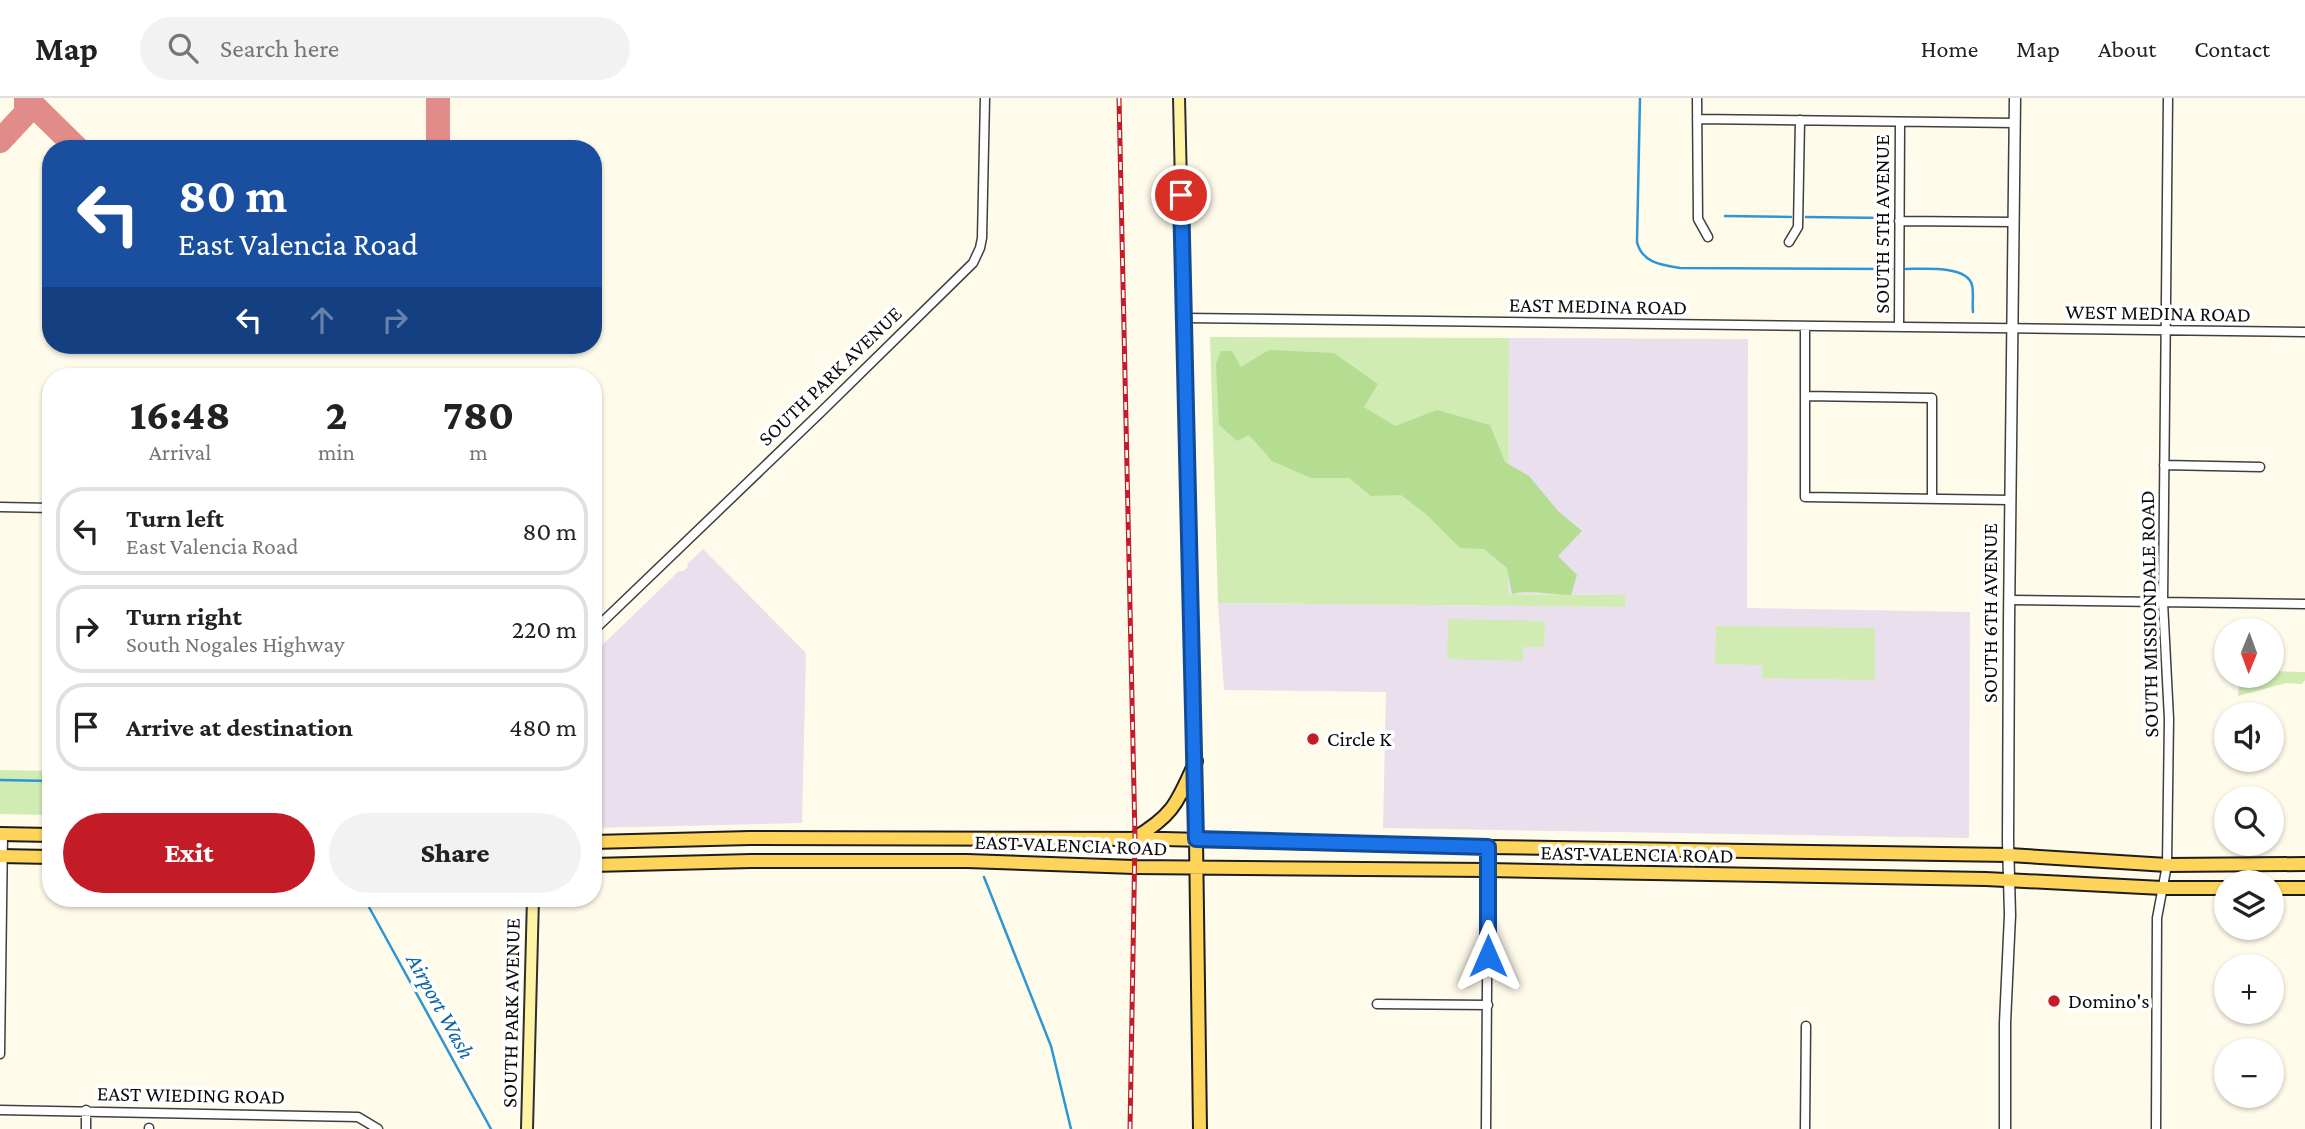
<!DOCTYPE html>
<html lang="en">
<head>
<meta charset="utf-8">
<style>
  body { margin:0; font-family:"Crimson Pro",serif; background:#f2f2f2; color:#222; height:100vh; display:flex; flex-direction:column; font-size:26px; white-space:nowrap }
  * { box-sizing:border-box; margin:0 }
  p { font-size:23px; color:#767676 }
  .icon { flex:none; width:38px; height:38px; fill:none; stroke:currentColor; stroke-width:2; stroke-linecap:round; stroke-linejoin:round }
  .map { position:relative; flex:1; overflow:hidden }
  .details { position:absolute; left:42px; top:270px; width:560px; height:539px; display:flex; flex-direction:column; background:#fff; border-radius:28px; box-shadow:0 2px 5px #0004 }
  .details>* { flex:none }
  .guide { position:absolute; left:42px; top:42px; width:560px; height:214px; border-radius:28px; box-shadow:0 2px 5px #0004; background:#1a4fa0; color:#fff; overflow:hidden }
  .needle { width:46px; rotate:181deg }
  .buttons { position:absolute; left:2214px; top:520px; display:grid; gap:14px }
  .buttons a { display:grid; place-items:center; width:70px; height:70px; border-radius:50%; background:#fff; box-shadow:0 2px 5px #0004; font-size:35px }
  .pin { position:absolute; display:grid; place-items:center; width:60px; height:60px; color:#fff; margin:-30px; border:4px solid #fff; border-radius:50%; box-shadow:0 2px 7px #0007 }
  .me { position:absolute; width:77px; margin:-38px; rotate:0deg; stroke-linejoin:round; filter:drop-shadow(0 0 5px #0008) }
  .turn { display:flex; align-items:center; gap:24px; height:147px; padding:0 21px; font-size:32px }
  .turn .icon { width:91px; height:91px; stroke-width:2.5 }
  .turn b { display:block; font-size:49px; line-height:60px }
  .lanes { display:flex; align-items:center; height:66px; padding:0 21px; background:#0003; justify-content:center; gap:35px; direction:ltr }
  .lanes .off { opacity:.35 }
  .eta { display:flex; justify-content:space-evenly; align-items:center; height:119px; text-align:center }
  .eta b { font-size:42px; font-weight:800; line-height:49px }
  .button { display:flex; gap:14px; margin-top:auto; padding:14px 21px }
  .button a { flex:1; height:80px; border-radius:42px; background:#c41c27; color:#fff; font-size:28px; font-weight:800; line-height:80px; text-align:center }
  .button a+a { background:#f2f2f2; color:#222 }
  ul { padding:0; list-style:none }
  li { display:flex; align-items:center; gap:21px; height:88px; margin:0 14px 10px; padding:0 7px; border:4px solid #e0e0e0; border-radius:28px }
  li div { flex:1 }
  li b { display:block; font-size:26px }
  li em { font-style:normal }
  header { display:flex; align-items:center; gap:42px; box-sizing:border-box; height:98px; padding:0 35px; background:#fff; border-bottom:2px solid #e0e0e0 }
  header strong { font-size:33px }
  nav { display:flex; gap:38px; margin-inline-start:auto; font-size:24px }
  .search { width:490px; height:63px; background:#f2f2f2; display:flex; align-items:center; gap:18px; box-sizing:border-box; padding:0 24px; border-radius:38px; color:#767676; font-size:26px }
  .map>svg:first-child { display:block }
  .industrial { fill:#eadfec }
  .green { fill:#d1ecb3 }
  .forest { fill:#b5dd91 }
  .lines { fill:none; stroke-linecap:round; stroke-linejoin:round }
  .stream { stroke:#2f96d5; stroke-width:2.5 }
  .taxiway { stroke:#e28c89; stroke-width:24 }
  .minor-casing { stroke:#3f3f3f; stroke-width:11 }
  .tertiary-casing { stroke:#3f3f3f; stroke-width:13 }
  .secondary-casing { stroke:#2e2e2e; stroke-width:14 }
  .primary-casing { stroke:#1d1d1d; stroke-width:16 }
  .minor { stroke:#fff; stroke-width:8 }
  .tertiary { stroke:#fff; stroke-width:10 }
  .secondary { stroke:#fff3a6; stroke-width:10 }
  .primary { stroke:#ffd45b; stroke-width:12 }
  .rail-casing { stroke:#c41c27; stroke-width:5 }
  .rail { stroke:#fff; stroke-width:2.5; stroke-dasharray:8; stroke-linecap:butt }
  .route-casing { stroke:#114b97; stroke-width:18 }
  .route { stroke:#1a73e8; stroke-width:12 }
  .poi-dot { fill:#c41c27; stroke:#fff; stroke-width:2.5 }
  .labels { text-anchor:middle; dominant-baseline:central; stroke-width:7; stroke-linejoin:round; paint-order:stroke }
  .street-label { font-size:21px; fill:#0c0c0c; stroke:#fff }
  .poi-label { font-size:21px; fill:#0c0c0c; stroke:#fff; text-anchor:start }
  .water-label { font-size:23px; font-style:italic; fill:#0e66a5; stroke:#fff }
</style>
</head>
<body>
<header>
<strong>Map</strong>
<div class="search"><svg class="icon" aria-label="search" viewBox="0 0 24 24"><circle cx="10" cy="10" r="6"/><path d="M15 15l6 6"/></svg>Search here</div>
<nav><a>Home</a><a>Map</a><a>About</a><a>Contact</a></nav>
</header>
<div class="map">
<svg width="2305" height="1031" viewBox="0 0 2305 1031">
  <rect width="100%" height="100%" fill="#fffbeb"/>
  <!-- industrial -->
  <path class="industrial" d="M 1509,240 L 1748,241 L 1747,510 L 1970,514 L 1969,740 L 1383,730 L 1386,594 L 1224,592 L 1218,505 L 1624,509 L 1624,497 L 1508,496 Z
    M 703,451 L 806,555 L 802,725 L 593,730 L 593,556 L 679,473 L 683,473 L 688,469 L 687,466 Z"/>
  <!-- green -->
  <path class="green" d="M 1210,239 L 1509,240 L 1508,496 L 1625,497 L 1625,509 L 1218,505 Z
    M 1448,521 L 1545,523 L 1544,549 L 1523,549 L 1523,563 L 1447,561 Z
    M 1716,528 L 1875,530 L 1875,582 L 1762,580 L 1762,567 L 1715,566 Z
    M 2272,573 L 2305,574 L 2305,582 L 2302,586 L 2286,585 L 2238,598 L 2240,578 L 2272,578 Z
    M 0,672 L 51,673 L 51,717 L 0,716 Z"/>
  <!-- forest -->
  <path class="forest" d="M 1269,252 L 1334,255 L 1378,286 L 1364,309 L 1395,328 L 1437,312 L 1490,327 L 1505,364 L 1529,378 L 1558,413 L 1582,433 L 1558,458 L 1577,477 L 1571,497 C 1550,497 1531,491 1512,496 L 1507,470 L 1484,451 L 1460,450 L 1427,417 L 1401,397 L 1371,398 L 1349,380 L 1311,380 L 1272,363 L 1249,337 L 1237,343 L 1219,327 L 1216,266 L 1221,253 L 1232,253 L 1241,269 Z"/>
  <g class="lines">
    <!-- stream -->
    <path class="stream" d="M 1640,0 L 1637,144 C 1642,165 1662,167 1680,170 L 1892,171
      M 1725,118 L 1791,119
      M 1806,119 L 1887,120
      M 1906,171 C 1923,171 1967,167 1972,187 C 1974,195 1972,206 1973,214
      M 0,682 L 51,683
      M 984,779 L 1051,948 L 1071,1031
      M 364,800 L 491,1031"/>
    <!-- taxiway -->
    <path class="taxiway" d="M 26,0 L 78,51
      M 0,43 L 26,15 L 26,0
      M 438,51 L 438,0"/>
    <defs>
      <path id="minor" d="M 1697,0 L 1698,121 L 1708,139
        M 1697,21 L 2015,25
        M 1899,123 L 2013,124
        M 1789,144 L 1798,129 L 1800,22
        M 1185,220 L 2305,234
        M 1805,228 L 1805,399 L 2010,402
        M 1899,229 L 1900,24
        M 1805,298 L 1932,300 L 1932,401
        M 2164,367 L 2260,369
        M 0,409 L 51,410
        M 2009,502 L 2305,506
        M 593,533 L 820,315 L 973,165 L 980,150 L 982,140 L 985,0
        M 1377,906 L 1488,907
        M 0,956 L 3,736
        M 0,1012 L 358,1019 L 378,1031
        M 86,1031 L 86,1012
        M 149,1031 L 149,1030
        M 1486,1031 L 1488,749
        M 1805,1031 L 1806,928
        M 2156,1031 L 2157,820 L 2167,767 L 2169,621 L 2163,504 L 2168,0"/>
      <path id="tertiary" d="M 2005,1031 L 2005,925 L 2010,817 L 2008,743 L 2009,524 L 2015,0"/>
      <path id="secondary" d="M 1179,0 L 1196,741
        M 527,1031 L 533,800"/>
      <path id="primary" d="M 0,736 L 51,737
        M 1135,740 C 1175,716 1177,704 1196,663
        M 1196,741 L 1200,1031
        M 593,744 L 750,740 L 1164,741 L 1488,749 L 2009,757 L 2167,767 L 2305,766
        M 0,758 L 51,759
        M 593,767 L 751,763 L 967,763 L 1134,769 L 1488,772 L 1986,781 L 2162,790 L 2226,790
        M 2272,790 L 2305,790"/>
    </defs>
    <!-- minor casing -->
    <use href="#minor" class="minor-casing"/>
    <!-- tertiary casing -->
    <use href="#tertiary" class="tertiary-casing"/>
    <!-- secondary casing -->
    <use href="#secondary" class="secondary-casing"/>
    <!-- primary casing -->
    <use href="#primary" class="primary-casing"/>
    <!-- minor -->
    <use href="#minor" class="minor"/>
    <!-- tertiary -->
    <use href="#tertiary" class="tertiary"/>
    <!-- secondary -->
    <use href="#secondary" class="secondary"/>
    <!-- primary -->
    <use href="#primary" class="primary"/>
    <defs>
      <path id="rail" d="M 1119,0 L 1135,740 L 1130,1031"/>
    </defs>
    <!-- rail casing -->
    <use href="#rail" class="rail-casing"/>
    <!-- rail -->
    <use href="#rail" class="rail"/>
  </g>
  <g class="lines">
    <defs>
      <path id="route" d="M 1181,97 L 1196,741 L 1488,749 L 1488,858"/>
    </defs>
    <!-- route casing -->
    <use href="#route" class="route-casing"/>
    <!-- route -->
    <use href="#route" class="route"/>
  </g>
  <!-- markers -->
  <g class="poi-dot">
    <circle cx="1313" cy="641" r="7"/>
    <circle cx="2054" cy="903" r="7"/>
  </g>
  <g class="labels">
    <!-- street labels -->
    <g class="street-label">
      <text transform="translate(1882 126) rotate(-90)">SOUTH 5TH AVENUE</text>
      <text transform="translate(1598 208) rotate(1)">EAST MEDINA ROAD</text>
      <text transform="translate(2158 215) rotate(1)">WEST MEDINA ROAD</text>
      <text transform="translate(830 278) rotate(-44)">SOUTH PARK AVENUE</text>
      <text transform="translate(1990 515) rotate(-90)">SOUTH 6TH AVENUE</text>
      <text transform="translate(2149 516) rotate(-91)">SOUTH MISSIONDALE ROAD</text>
      <text transform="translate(1071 747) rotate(2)">EAST VALENCIA ROAD</text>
      <text transform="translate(1637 756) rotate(1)">EAST VALENCIA ROAD</text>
      <text transform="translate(511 915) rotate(-89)">SOUTH PARK AVENUE</text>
      <text transform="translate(191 997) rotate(1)">EAST WIEDING ROAD</text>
    </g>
    <!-- poi labels -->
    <g class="poi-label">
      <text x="1327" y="641">Circle K</text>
      <text x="2068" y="903">Domino's</text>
    </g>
    <!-- water labels -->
    <g class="water-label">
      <text transform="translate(441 908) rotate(61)">Airport Wash</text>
    </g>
  </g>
</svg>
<div class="buttons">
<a><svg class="needle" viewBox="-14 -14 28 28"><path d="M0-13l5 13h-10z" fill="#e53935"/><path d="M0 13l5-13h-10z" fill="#767676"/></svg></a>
<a><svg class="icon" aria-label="sound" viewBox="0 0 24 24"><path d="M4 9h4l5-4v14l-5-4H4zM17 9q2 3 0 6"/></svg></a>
<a><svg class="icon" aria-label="search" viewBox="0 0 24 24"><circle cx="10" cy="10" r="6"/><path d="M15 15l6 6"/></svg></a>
<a><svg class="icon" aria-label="layers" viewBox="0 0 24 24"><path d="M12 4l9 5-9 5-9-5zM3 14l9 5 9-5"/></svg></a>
<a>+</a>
<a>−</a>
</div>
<div class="pin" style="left:1181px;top:97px;background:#d93025"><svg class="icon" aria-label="arrive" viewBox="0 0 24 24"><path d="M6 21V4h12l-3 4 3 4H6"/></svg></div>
<svg class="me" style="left:1488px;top:858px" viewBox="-20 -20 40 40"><path d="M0-17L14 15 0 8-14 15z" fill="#1a73e8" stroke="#fff" stroke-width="4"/></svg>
<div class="guide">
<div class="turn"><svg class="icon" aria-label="left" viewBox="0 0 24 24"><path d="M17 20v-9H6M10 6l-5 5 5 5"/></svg><div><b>80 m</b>East Valencia Road</div></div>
<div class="lanes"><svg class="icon" aria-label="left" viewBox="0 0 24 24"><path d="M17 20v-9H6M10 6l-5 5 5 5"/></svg><svg class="icon off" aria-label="ahead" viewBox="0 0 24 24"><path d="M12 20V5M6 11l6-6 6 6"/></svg><svg class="icon off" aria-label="right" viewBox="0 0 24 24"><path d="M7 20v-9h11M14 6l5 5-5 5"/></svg></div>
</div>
<section class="details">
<div class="eta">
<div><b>16:48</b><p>Arrival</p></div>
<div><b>2</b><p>min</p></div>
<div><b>780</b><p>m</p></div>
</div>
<ul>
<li><svg class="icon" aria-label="left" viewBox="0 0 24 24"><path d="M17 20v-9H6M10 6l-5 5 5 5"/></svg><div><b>Turn left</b><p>East Valencia Road</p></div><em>80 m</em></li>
<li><svg class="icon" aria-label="right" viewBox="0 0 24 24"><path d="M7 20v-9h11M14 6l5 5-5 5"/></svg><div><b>Turn right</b><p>South Nogales Highway</p></div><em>220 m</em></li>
<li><svg class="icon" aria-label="arrive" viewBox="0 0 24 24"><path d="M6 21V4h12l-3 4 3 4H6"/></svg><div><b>Arrive at destination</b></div><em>480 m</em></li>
</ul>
<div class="button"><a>Exit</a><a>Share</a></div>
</section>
</div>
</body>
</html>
